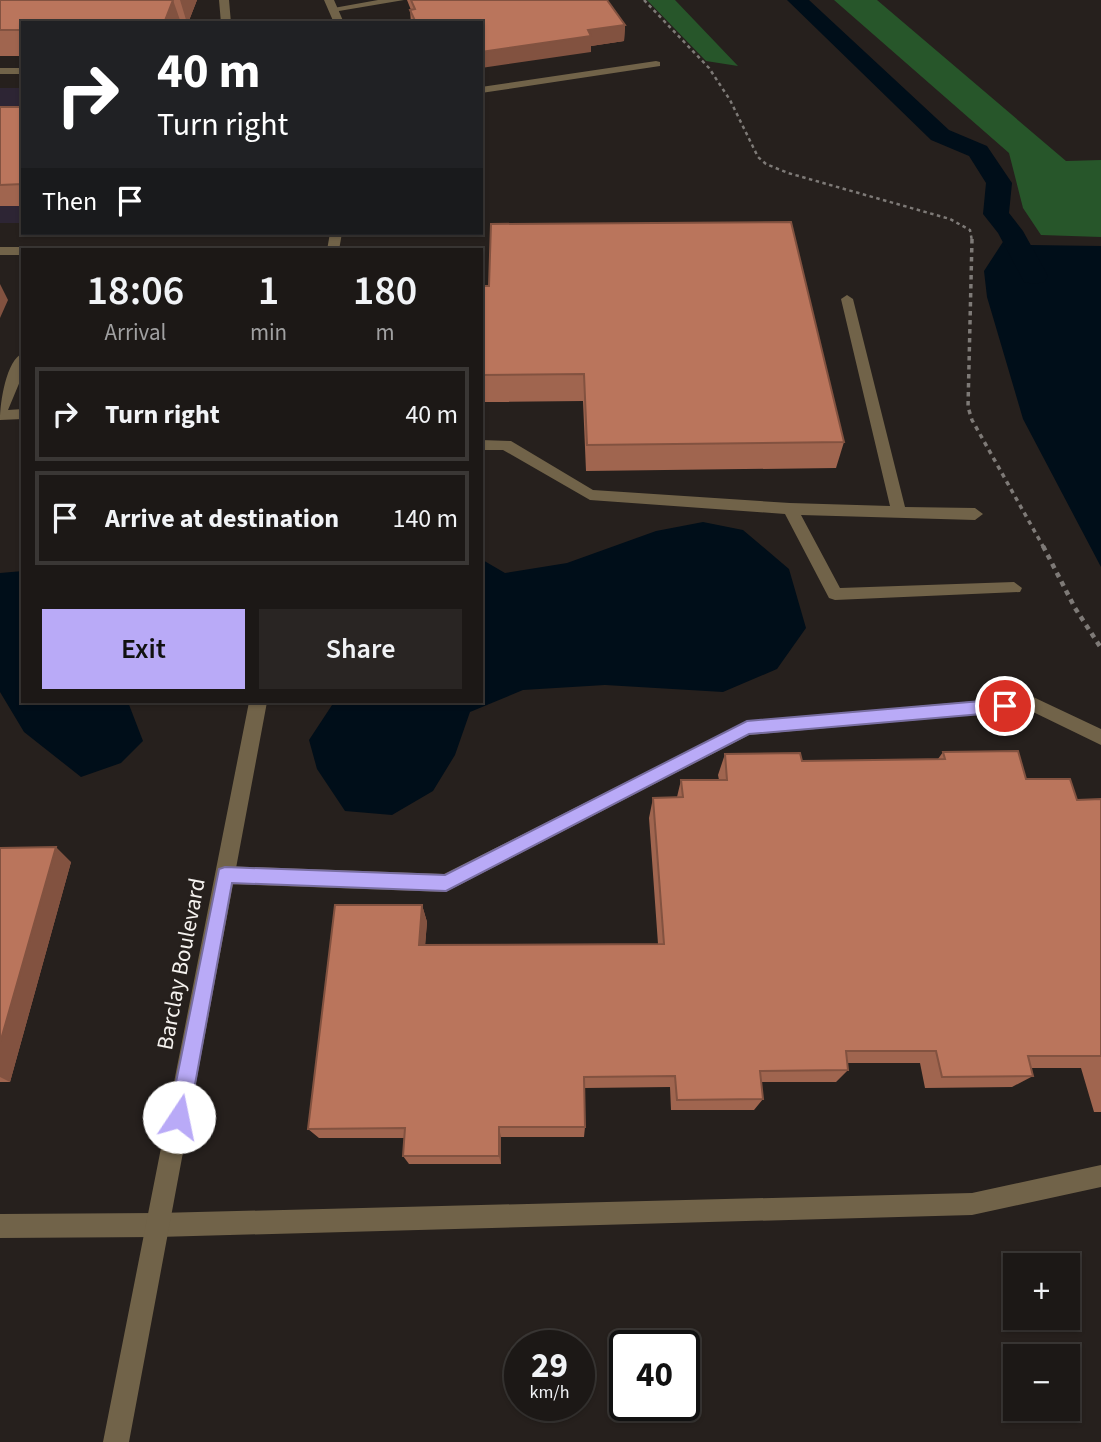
<!DOCTYPE html>
<html lang="en">
<head>
<meta charset="utf-8">
<style>
  body { margin:0; font-family:"Source Sans 3",sans-serif; background:#292523; color:#f1f3f6; height:100vh; display:flex; flex-direction:column; font-size:26px; white-space:nowrap }
  * { box-sizing:border-box; margin:0 }
  p { font-size:23px; color:#a0a0a1 }
  .icon { flex:none; width:38px; height:38px; fill:none; stroke:currentColor; stroke-width:2; stroke-linecap:round; stroke-linejoin:round }
  .map { position:relative; flex:1; overflow:hidden }
  .sheet { position:absolute; left:21px; top:248px; width:462px; height:455px; display:flex; flex-direction:column; background:#1c1816; border-radius:0px; box-shadow:0 2px 5px #0004,0 0 0 2px #3a3735 }
  .sheet>* { flex:none }
  .hud { position:absolute; left:21px; top:21px; width:462px; height:214px; border-radius:0px; box-shadow:0 2px 5px #0004,0 0 0 2px #3a3735; background:#202124; color:#fff; overflow:hidden }
  .buttons { position:absolute; left:1003px; top:1253px; display:grid; gap:14px }
  .buttons a { display:grid; place-items:center; width:77px; height:77px; border-radius:0px; background:#1c1816; box-shadow:0 2px 5px #0004,0 0 0 2px #3a3735; font-size:35px }
  .speed { position:absolute; left:504px; top:1330px; display:flex; gap:14px; font-size:35px; font-weight:700; text-align:center }
  .speed>* { display:grid; place-content:center; width:91px; height:91px; border-radius:50%; background:#1c1816; box-shadow:0 2px 5px #0004,0 0 0 2px #3a3735; line-height:1 }
  .speed small { font-size:18px; font-weight:400 }
  .speed .limit { border:4px solid #111; border-radius:10px; background:#fff; color:#111 }
  .pin { position:absolute; display:grid; place-items:center; width:60px; height:60px; color:#fff; margin:-30px; border:4px solid #fff; border-radius:50%; box-shadow:0 2px 7px #0007 }
  .me { position:absolute; width:77px; margin:-38px; rotate:11deg; stroke-linejoin:round; filter:drop-shadow(0 0 5px #0008) }
  .turn { display:flex; align-items:center; gap:24px; height:147px; padding:0 21px; font-size:32px }
  .turn .icon { width:91px; height:91px; stroke-width:2.5 }
  .turn b { display:block; font-size:49px; line-height:60px }
  .then { display:flex; align-items:center; height:66px; padding:0 21px; background:#0003; gap:14px; font-size:26px }
  .eta { display:flex; justify-content:space-evenly; align-items:center; height:119px; text-align:center }
  .eta b { font-size:42px; font-weight:600; line-height:49px }
  .cta { display:flex; gap:14px; margin-top:auto; padding:14px 21px }
  .cta a { flex:1; height:80px; border-radius:0px; background:#b9aaf7; color:#111; font-size:28px; font-weight:600; line-height:80px; text-align:center }
  .cta a+a { background:#292523; color:#f1f3f6 }
  ul { padding:0; list-style:none }
  li { display:flex; align-items:center; gap:21px; height:94px; margin:0 14px 10px; padding:0 7px; border:4px solid #3a3735; border-radius:0px }
  li div { flex:1 }
  li b { display:block; font-size:26px }
  li em { font-style:normal }
  .map>svg:first-child { display:block }
  .industrial { fill:#2d2534 }
  .green { fill:#27562a }
  .water { fill:#000e19 }
  .lines { fill:none; stroke-linecap:round; stroke-linejoin:round }
  .canal { fill:#000e19; fill-rule:evenodd }
  .path-far2 { stroke:#7e7a77; stroke-width:2.5; stroke-dasharray:3.5 3.5; stroke-linecap:butt }
  .path-far1 { stroke:#7e7a77; stroke-width:3.5; stroke-dasharray:4.5 4.5; stroke-linecap:butt }
  .path { stroke:#7e7a77; stroke-width:4.5; stroke-dasharray:5 5; stroke-linecap:butt }
  .service { fill:#716349; fill-rule:evenodd }
  .minor { fill:#716349; fill-rule:evenodd }
  .tertiary { fill:#716349; fill-rule:evenodd }
  .wall { fill:#a0654f }
  .shaded-wall { fill:#825240 }
  .building { fill:#ba755c; stroke:#825240; stroke-width:2 }
  .route { fill:#b9aaf7; stroke:#786ea1; stroke-width:2 }
  .labels { text-anchor:middle; dominant-baseline:central; stroke-width:5; stroke-linejoin:round; paint-order:stroke }
  .near-street-label { font-size:23px; fill:#f5f2ef; stroke:#26201d }
</style>
</head>
<body>
<div class="map">
<svg width="1101" height="1442" viewBox="0 0 1101 1442">
  <rect width="100%" height="100%" fill="#26201d"/>
  <!-- industrial -->
  <path class="industrial" d="M 0,88 L 23,88 L 23,223 L 0,223 Z"/>
  <!-- green -->
  <path class="green" d="M 647,0 L 675,0 L 738,66 L 706,61 Z
    M 834,0 L 877,0 L 1066,161 L 1101,160 L 1101,237 L 1041,235 L 1023,208 L 1009,153 Z"/>
  <!-- water -->
  <path class="water" d="M 1010,231 L 1030,245 L 1101,246 L 1101,567 L 1023,419 L 987,297 L 984,271 Z
    M 703,522 L 743,530 L 789,569 L 806,628 L 777,669 L 723,692 L 605,685 L 523,690 L 470,712 L 455,755 L 433,791 L 392,815 L 345,811 L 317,769 L 309,740 L 334,702 L 481,702 L 481,559 L 505,573 L 567,563 L 656,531 Z
    M 23,571 L 23,702 L 128,702 L 143,741 L 121,763 L 81,777 L 24,732 L 0,692 L 0,573 Z"/>
  <g class="lines">
    <!-- canal -->
    <path class="canal" d="M 787,0 L 809,0 L 949,130 L 987,146 L 1012,183 L 1009,213 L 1023,231 L 1048,276 L 1044,282 L 1034,284 L 1024,282 L 998,233 L 983,214 L 986,183 L 969,156 L 931,140 Z"/>
    <!-- path-far2 -->
    <path class="path-far2" d="M 644,0 L 709,68 L 730,100 L 758,157 L 766,164 L 788,173 L 950,219 L 970,230 L 972,241"/>
    <!-- path-far1 -->
    <path class="path-far1" d="M 972,239 L 968,407 L 972,420 L 1044,548"/>
    <!-- path -->
    <path class="path" d="M 1043,546 L 1075,608 L 1101,648"/>
    <!-- service -->
    <path class="service" d="M 219,0 L 229,0 L 231,23 L 221,23 Z
      M 378,0 L 404,0 L 333,12 L 328,9 Z
      M 656,61 L 660,62 L 660,66 L 481,93 L 481,87 Z
      M 0,68 L 23,68 L 23,74 L 0,74 Z
      M 847,295 L 853,299 L 905,507 L 975,508 L 983,514 L 975,520 L 801,515 L 840,588 L 1014,582 L 1022,588 L 1020,592 L 835,600 L 829,598 L 785,514 L 590,500 L 503,450 L 481,450 L 481,440 L 511,441 L 593,490 L 790,503 L 890,506 L 841,299 Z
      M 23,353 L 23,374 L 8,410 L 23,409 L 23,419 L 0,420 C 0,403 6,360 23,353 Z
      M 1031,696 L 1101,729 L 1101,745 L 1029,710 L 749,735 L 446,892 L 225,884 L 218,881 L 215,875 L 218,869 L 225,866 L 444,874 L 747,721 Z
      M 1101,1165 L 1101,1187 L 972,1215 L 158,1237 L 0,1238 L 0,1214 L 158,1213 L 972,1193 Z"/>
    <!-- minor -->
    <path class="minor" d="M 0,247 L 23,247 L 29,250 L 23,250 L 23,255 L 0,255 Z"/>
    <!-- tertiary -->
    <path class="tertiary" d="M 324,0 L 334,0 L 344,23 L 334,23 Z
      M 330,233 L 342,233 L 339,250 L 327,250 Z
      M 249,702 L 267,702 L 129,1442 L 103,1442 Z"/>
  </g>
  <!-- wall -->
  <path class="wall" d="M 0,0 L 197,0 L 188,23 L 23,23 L 23,56 L 0,56 Z
    M 407,0 L 607,0 L 625,25 L 624,41 L 591,46 L 591,52 L 481,23 L 411,23 L 410,10 L 411,10 Z
    M 0,107 L 23,107 L 23,206 L 0,206 Z
    M 481,286 L 844,442 L 836,468 L 586,471 L 583,401 L 481,402 Z
    M 943,752 L 1026,779 L 1077,800 L 1101,800 L 1101,1112 L 1094,1112 L 1081,1068 L 1031,1068 L 1033,1076 L 1012,1087 L 925,1088 L 920,1063 L 847,1063 L 848,1070 L 836,1082 L 761,1082 L 763,1099 L 754,1110 L 671,1110 L 670,1087 L 585,1088 L 585,1127 L 584,1137 L 501,1137 L 501,1164 L 409,1164 L 403,1156 L 404,1138 L 319,1138 L 308,1129 L 422,905 L 427,922 L 425,945 L 658,944 L 649,818 L 653,798 L 677,797 L 681,780 L 719,780 L 718,775 L 725,754 L 802,761 L 938,759 Z
    M 0,848 L 71,862 L 10,1082 L 0,1082 Z"/>
  <!-- shaded-wall -->
  <path class="shaded-wall" d="M 173,0 L 181,23 L 164,23 Z
    M 180,0 L 197,0 L 188,23 L 187,23 Z
    M 625,25 L 624,41 L 591,46 L 591,52 L 481,68 L 481,52 L 588,30 Z
    M 0,284 L 8,300 L 0,318 Z
    M 56,847 L 71,862 L 10,1082 L 0,1077 L 0,1043 Z
    M 422,905 L 427,922 L 424,960 L 419,945 Z
    M 499,1127 L 501,1137 L 501,1164 L 499,1156 Z"/>
  <!-- building -->
  <path class="building" d="M 0,0 L 173,0 L 164,23 L 23,23 L 23,30 L 0,30 Z
    M 411,0 L 607,0 L 625,25 L 588,30 L 591,36 L 481,52 L 481,23 L 416,23 L 410,10 L 415,9 Z
    M 0,107 L 23,107 L 23,184 L 0,185 Z
    M 791,222 L 844,442 L 587,445 L 584,374 L 481,375 L 481,286 L 489,286 L 491,224 Z
    M 1018,751 L 1026,779 L 1070,779 L 1077,800 L 1101,799 L 1101,1056 L 1028,1056 L 1033,1076 L 942,1077 L 936,1051 L 846,1051 L 848,1070 L 760,1071 L 763,1099 L 677,1100 L 675,1076 L 584,1077 L 585,1127 L 499,1127 L 499,1156 L 403,1156 L 405,1128 L 308,1129 L 335,905 L 422,905 L 419,945 L 664,944 L 653,798 L 683,797 L 681,780 L 727,780 L 725,754 L 800,753 L 802,761 L 945,759 L 943,752 Z
    M 56,847 L 0,1043 L 0,848 Z"/>
  <!-- route -->
  <path class="route" d="M 1005,699 L 1010,701 L 1013,706 L 1010,710 L 1005,712 L 749,734 L 446,891 L 232,883 L 189,1117 L 186,1124 L 179,1127 L 172,1124 L 169,1117 L 219,869 L 225,867 L 445,875 L 747,721 Z"/>
  <g class="labels">
    <!-- near-street labels -->
    <g class="near-street-label">
      <text transform="translate(181 964) rotate(-79)">Barclay Boulevard</text>
    </g>
  </g>
</svg>
<div class="buttons">
<a>+</a>
<a>−</a>
</div>
<div class="speed"><div>29<small>km/h</small></div><div class="limit">40</div></div>
<div class="pin" style="left:1005px;top:706px;background:#d93025"><svg class="icon" aria-label="arrive" viewBox="0 0 24 24"><path d="M6 21V4h12l-3 4 3 4H6"/></svg></div>
<svg class="me" style="left:179px;top:1117px" viewBox="-20 -20 40 40"><circle r="19" fill="#fff"/><path d="M0-13L10 11 0 6-10 11z" fill="#b9aaf7"/></svg>
<div class="hud">
<div class="turn"><svg class="icon" aria-label="right" viewBox="0 0 24 24"><path d="M7 20v-9h11M14 6l5 5-5 5"/></svg><div><b>40 m</b>Turn right</div></div>
<div class="then">Then<svg class="icon" aria-label="arrive" viewBox="0 0 24 24"><path d="M6 21V4h12l-3 4 3 4H6"/></svg></div>
</div>
<section class="sheet">
<div class="eta">
<div><b>18:06</b><p>Arrival</p></div>
<div><b>1</b><p>min</p></div>
<div><b>180</b><p>m</p></div>
</div>
<ul>
<li><svg class="icon" aria-label="right" viewBox="0 0 24 24"><path d="M7 20v-9h11M14 6l5 5-5 5"/></svg><div><b>Turn right</b></div><em>40 m</em></li>
<li><svg class="icon" aria-label="arrive" viewBox="0 0 24 24"><path d="M6 21V4h12l-3 4 3 4H6"/></svg><div><b>Arrive at destination</b></div><em>140 m</em></li>
</ul>
<div class="cta"><a>Exit</a><a>Share</a></div>
</section>
</div>
</body>
</html>
